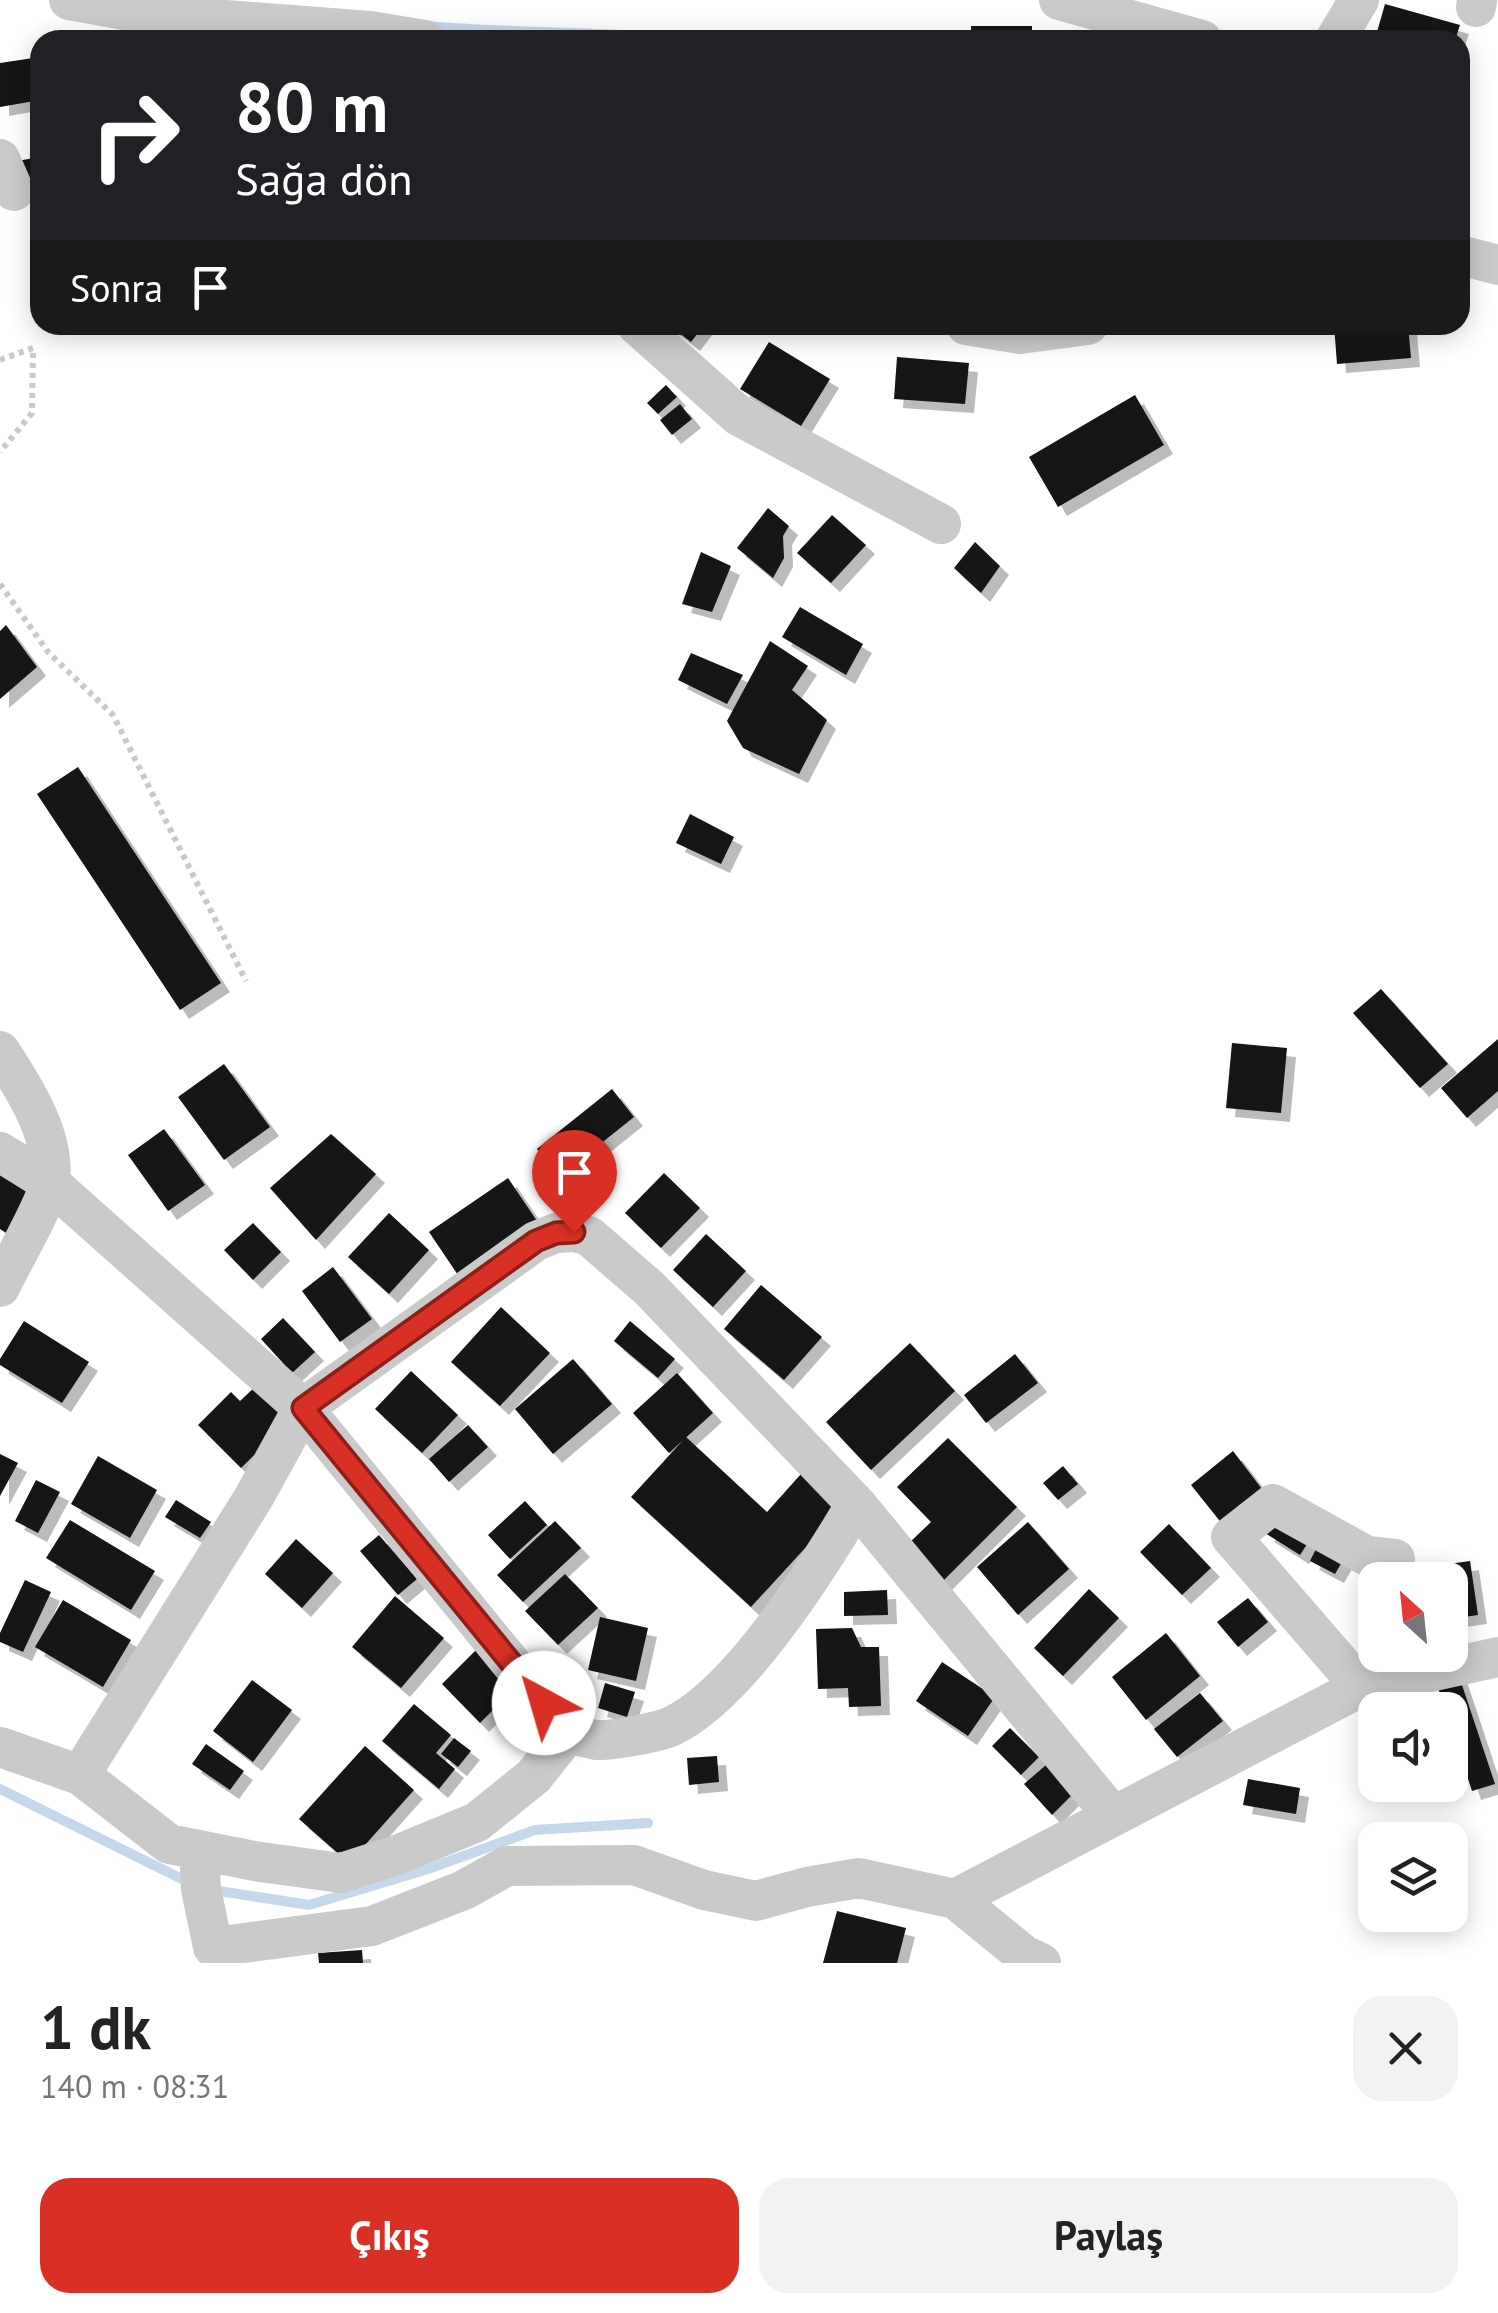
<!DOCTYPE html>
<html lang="tr">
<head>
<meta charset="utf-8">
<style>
  body { margin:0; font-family:"PT Sans",sans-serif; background:#f2f2f2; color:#222; height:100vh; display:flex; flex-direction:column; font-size:38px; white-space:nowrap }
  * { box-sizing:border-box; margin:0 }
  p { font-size:32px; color:#767676 }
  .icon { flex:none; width:55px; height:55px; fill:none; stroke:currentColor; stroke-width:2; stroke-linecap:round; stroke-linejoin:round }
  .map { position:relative; height:1963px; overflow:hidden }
  .panel { display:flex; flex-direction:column; background:#fff; flex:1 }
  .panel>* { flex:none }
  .banner { position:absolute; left:30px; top:30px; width:1440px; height:305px; border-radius:30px; box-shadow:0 5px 25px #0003; background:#202124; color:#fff; overflow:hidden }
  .needle { width:65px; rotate:333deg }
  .controls { position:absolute; left:1358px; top:1562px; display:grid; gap:20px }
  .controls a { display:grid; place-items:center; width:110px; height:110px; border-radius:20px; background:#fff; box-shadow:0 5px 25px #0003; font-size:50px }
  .pin { position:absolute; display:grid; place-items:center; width:85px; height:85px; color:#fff; margin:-102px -42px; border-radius:50% 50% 50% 0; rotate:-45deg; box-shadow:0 0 10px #0007 }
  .pin .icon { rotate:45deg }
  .me { position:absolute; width:110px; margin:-55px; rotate:321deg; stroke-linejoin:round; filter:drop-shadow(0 0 8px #0008) }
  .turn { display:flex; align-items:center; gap:35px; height:210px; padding:0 40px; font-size:45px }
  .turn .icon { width:130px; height:130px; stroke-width:2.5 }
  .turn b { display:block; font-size:70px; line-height:85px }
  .then { display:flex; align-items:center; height:95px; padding:0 40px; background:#0003; gap:20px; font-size:38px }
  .round { display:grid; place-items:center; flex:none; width:105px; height:105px; border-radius:30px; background:#f2f2f2 }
  .head { display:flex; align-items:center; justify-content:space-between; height:170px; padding:0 40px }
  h1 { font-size:60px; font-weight:700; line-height:75px }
  .primary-button { display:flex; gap:20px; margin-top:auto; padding:20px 40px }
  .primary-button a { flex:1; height:115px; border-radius:30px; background:#d93025; color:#fff; font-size:40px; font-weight:700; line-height:115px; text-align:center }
  .primary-button a+a { background:#f2f2f2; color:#222 }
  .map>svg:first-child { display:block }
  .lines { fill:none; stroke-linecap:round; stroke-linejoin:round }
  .stream { stroke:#c5d8ec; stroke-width:10 }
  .building { fill:#141414; filter:url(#shadow) }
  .path { stroke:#cacaca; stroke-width:6; stroke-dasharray:5 5; stroke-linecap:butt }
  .minor { stroke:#cacaca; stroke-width:40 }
  .route-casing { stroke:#8d1f18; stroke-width:25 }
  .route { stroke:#d93025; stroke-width:18 }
</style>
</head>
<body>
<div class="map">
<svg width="1498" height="1963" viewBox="0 0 1498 1963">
  <defs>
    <filter id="shadow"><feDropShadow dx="9" dy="9" stdDeviation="0" flood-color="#0004"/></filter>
  </defs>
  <rect width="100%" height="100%" fill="#fff"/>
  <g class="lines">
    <!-- stream -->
    <path class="stream" d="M 426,26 C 517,34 608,31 699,40
      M 0,1789 L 192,1884
      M 213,1890 L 309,1905 L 428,1869 L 535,1830 L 648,1823"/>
  </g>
  <!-- building -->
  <path class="building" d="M 1385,4 L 1460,25 L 1455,40 L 1375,39 Z
    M 971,26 L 1032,26 L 1032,40 L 971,40 Z
    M 40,57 L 40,100 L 0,107 L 0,63 Z
    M 40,157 L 40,192 L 23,196 L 17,161 Z
    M 669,325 L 704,325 L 691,342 Z
    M 1334,325 L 1408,325 L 1411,358 L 1337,364 Z
    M 769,342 L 830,379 L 801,426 L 740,389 Z
    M 897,357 L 969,363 L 965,404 L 894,399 Z
    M 666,385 L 677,397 L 658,414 L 647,403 Z
    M 1135,395 L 1164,445 L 1058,507 L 1029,457 Z
    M 680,404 L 692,419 L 672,435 L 660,420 Z
    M 768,508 L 789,526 L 783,536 L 784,558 L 773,578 L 737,548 Z
    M 832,515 L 866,545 L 831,583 L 797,553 Z
    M 975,542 L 1000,566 L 981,593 L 954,568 Z
    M 701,552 L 731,566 L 712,612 L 682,604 Z
    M 800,607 L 863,644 L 846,675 L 782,637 Z
    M 6,625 L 37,667 L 0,699 L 0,631 Z
    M 770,641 L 808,666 L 792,690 L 827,720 L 799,774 L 743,748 L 727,721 Z
    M 691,653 L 743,675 L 727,704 L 678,680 Z
    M 78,767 L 221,983 L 180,1010 L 37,794 Z
    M 690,814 L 734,837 L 721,864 L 676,843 Z
    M 1381,989 L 1448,1064 L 1420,1088 L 1353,1013 Z
    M 1498,1039 L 1498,1091 L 1467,1118 L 1441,1088 Z
    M 1232,1043 L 1287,1048 L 1281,1113 L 1226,1108 Z
    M 224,1064 L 270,1127 L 224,1160 L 178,1097 Z
    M 612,1089 L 634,1117 L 559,1177 L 537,1149 Z
    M 164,1129 L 205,1185 L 168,1211 L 128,1155 Z
    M 331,1134 L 376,1174 L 316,1240 L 270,1188 Z
    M 0,1171 L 30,1192 L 6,1233 L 0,1229 Z
    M 664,1173 L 700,1208 L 661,1248 L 625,1213 Z
    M 508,1178 L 537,1221 L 458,1275 L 429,1232 Z
    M 389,1213 L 429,1250 L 389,1294 L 348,1257 Z
    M 253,1223 L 281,1252 L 253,1280 L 224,1250 Z
    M 706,1234 L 746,1271 L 713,1307 L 673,1270 Z
    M 333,1267 L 372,1319 L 340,1342 L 302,1291 Z
    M 761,1285 L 822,1337 L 784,1380 L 724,1329 Z
    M 501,1307 L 550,1353 L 500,1406 L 451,1362 Z
    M 283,1318 L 315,1352 L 292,1373 L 261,1339 Z
    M 24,1321 L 89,1362 L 62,1403 L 0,1365 L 0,1359 Z
    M 630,1321 L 675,1359 L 658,1378 L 614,1341 Z
    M 910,1343 L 955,1391 L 871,1470 L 826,1422 Z
    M 1015,1354 L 1038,1383 L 986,1423 L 964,1395 Z
    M 573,1359 L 612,1404 L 553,1454 L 515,1409 Z
    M 411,1371 L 458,1415 L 422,1453 L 375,1409 Z
    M 677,1373 L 713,1413 L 669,1453 L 633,1413 Z
    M 257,1385 L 291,1419 L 241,1468 L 198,1425 L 231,1392 L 240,1401 Z
    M 468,1425 L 488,1447 L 449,1482 L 429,1459 Z
    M 686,1437 L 767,1512 L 801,1474 L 840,1510 L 751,1607 L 631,1497 Z
    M 948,1438 L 1017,1507 L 943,1581 L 907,1545 L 931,1522 L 897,1487 Z
    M 1233,1451 L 1265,1493 L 1223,1525 L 1191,1485 Z
    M 0,1454 L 18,1463 L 0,1496 Z
    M 98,1456 L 157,1490 L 130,1538 L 71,1504 Z
    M 1063,1466 L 1078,1484 L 1058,1500 L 1043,1483 Z
    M 36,1480 L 60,1492 L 38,1533 L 15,1521 Z
    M 176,1500 L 211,1522 L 200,1538 L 165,1517 Z
    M 525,1501 L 547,1525 L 510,1559 L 488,1535 Z
    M 1277,1516 L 1311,1538 L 1300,1555 L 1265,1533 Z
    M 70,1520 L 155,1571 L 131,1610 L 46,1558 Z
    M 555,1521 L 581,1548 L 523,1602 L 497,1575 Z
    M 1028,1522 L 1069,1569 L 1018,1615 L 977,1567 Z
    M 1169,1524 L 1211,1568 L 1182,1595 L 1140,1552 Z
    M 379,1535 L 417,1579 L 398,1595 L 360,1551 Z
    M 296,1539 L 333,1573 L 302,1608 L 265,1574 Z
    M 1319,1543 L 1345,1557 L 1335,1574 L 1310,1561 Z
    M 1470,1561 L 1478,1615 L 1450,1619 L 1450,1580 L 1415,1580 L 1413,1569 Z
    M 565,1574 L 598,1608 L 558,1645 L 525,1611 Z
    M 25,1580 L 51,1592 L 23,1652 L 0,1642 L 0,1633 Z
    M 1089,1589 L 1119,1618 L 1063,1676 L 1034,1648 Z
    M 887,1590 L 888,1615 L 844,1616 L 844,1592 Z
    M 395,1596 L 444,1638 L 401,1688 L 352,1647 Z
    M 1248,1598 L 1268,1622 L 1238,1647 L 1217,1622 Z
    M 63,1600 L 131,1640 L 103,1687 L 35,1647 Z
    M 600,1617 L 648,1628 L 636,1681 L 588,1670 Z
    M 852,1628 L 861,1647 L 879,1647 L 881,1706 L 849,1707 L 848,1688 L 818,1689 L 816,1629 Z
    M 1166,1633 L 1200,1676 L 1146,1720 L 1112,1677 Z
    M 478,1648 L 517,1686 L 480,1723 L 442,1684 Z
    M 942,1662 L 995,1697 L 968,1736 L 916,1701 Z
    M 1458,1673 L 1495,1784 L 1472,1791 L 1450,1724 L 1450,1710 L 1445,1710 L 1436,1681 Z
    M 252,1680 L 292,1710 L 253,1762 L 213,1731 Z
    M 605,1683 L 635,1692 L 627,1717 L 598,1708 Z
    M 1200,1693 L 1223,1721 L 1177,1757 L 1154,1729 Z
    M 414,1704 L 451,1735 L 436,1753 L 455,1769 L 439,1789 L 382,1741 Z
    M 1010,1728 L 1039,1757 L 1021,1775 L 992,1746 Z
    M 454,1738 L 471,1751 L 458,1767 L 441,1754 Z
    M 206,1744 L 244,1771 L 230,1790 L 192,1764 Z
    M 365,1746 L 414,1790 L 349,1863 L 299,1819 Z
    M 717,1756 L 719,1782 L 689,1785 L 687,1758 Z
    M 1046,1765 L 1073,1794 L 1052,1815 L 1024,1784 Z
    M 1248,1779 L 1300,1788 L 1296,1814 L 1243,1805 Z
    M 837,1911 L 906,1928 L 897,1963 L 823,1963 Z
    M 362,1950 L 363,1963 L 319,1963 L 318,1953 Z"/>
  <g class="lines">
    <!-- path -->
    <path class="path" d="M 0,360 L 33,348 L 32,413 L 0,452
      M 0,584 L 48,652 L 113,715 L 246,981"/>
    <!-- minor -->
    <path class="minor" d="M 69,0 L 147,14 L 370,31 L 425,40
      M 1059,0 L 1202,40
      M 1476,7 L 1477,0
      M 1335,40 L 1359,0
      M 0,159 L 14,191
      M 1460,255 L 1498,265
      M 637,325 L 739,416 L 941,524
      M 966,325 L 1020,334 L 1088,325
      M 0,1051 C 23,1086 56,1137 50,1181 C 47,1202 11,1264 0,1287
      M 0,1152 L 50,1183 L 303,1408 L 568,1733
      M 856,1504 L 1113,1816
      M 1361,1687 L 1231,1537 L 1273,1504 L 1367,1556 L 1395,1559
      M 0,1747 L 80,1775 L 169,1844 L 254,1861 L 341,1873 L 397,1855 L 477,1822 L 534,1776 L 568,1733 C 577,1735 588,1739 597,1740 C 611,1741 660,1732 672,1726 C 740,1693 818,1568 856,1504 L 649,1288 L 589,1236 L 574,1232 L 556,1233 L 536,1241 L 303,1408 L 254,1497 L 80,1775
      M 199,1850 L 201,1889 L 213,1947 L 372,1926 L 464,1890 L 507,1866 L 634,1865 L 704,1890 L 756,1901 L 807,1887 L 859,1878 L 955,1899 L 1361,1687 L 1498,1657
      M 955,1899 L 1024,1955 L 1041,1963"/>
  </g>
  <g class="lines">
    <defs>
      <path id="route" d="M 544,1703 L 303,1408 L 536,1241 L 556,1233 L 574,1232"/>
    </defs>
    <!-- route casing -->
    <use href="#route" class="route-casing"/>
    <!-- route -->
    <use href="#route" class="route"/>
  </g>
</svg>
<div class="controls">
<a><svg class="needle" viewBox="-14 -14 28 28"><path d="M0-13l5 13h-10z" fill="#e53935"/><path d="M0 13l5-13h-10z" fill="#767676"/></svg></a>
<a><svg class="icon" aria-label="sound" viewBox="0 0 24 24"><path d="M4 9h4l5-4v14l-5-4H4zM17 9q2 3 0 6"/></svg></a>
<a><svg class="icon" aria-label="layers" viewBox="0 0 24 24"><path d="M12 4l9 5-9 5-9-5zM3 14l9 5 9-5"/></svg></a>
</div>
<div class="pin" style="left:574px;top:1232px;background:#d93025"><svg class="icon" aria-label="arrive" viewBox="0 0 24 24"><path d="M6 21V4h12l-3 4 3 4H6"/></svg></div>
<svg class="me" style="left:544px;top:1703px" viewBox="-20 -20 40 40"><circle r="19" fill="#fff"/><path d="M0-13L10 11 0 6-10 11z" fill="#d93025"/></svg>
<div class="banner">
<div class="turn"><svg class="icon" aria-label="right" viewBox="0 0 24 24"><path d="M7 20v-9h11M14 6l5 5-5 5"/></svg><div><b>80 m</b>Sağa dön</div></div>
<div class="then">Sonra<svg class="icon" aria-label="arrive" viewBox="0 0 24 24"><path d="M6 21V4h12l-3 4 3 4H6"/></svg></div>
</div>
</div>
<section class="panel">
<div class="head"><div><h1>1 dk</h1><p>140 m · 08:31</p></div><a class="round"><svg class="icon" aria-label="close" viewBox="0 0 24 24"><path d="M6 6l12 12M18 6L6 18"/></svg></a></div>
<div class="primary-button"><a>Çıkış</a><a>Paylaş</a></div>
</section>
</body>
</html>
